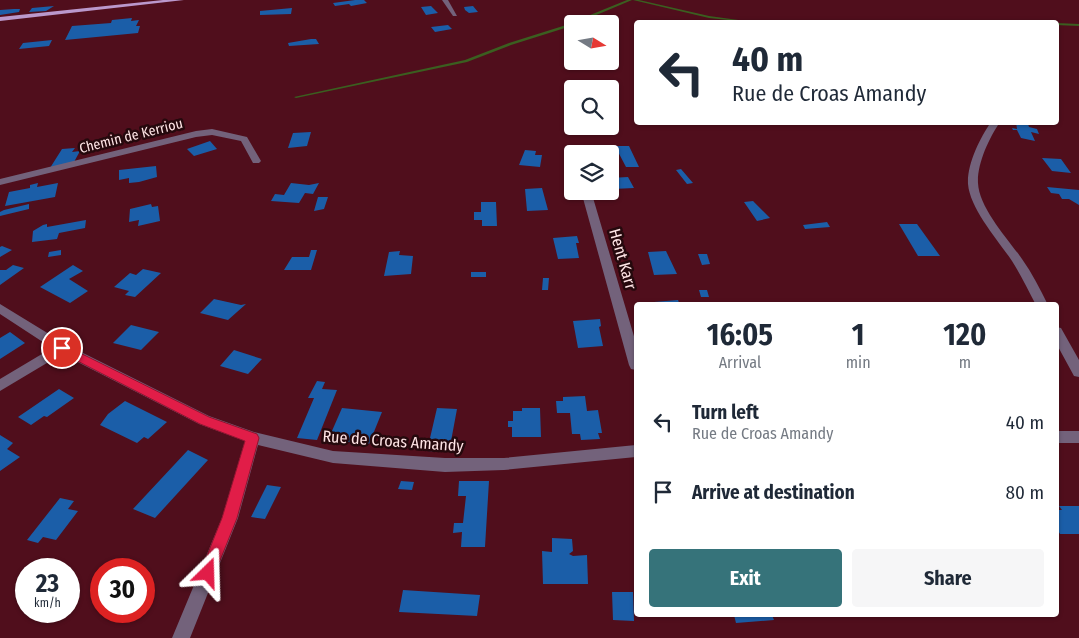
<!DOCTYPE html>
<html lang="en">
<head>
<meta charset="utf-8">
<style>
  body { margin:0; font-family:"Fira Sans Condensed",sans-serif; background:#f6f6f7; color:#1f2937; height:100vh; display:flex; flex-direction:column; font-size:19px; white-space:nowrap }
  * { box-sizing:border-box; margin:0 }
  p { font-size:16px; color:#747a83 }
  .icon { flex:none; width:28px; height:28px; fill:none; stroke:currentColor; stroke-width:2; stroke-linecap:round; stroke-linejoin:round }
  .map { position:relative; flex:1; overflow:hidden }
  .details { position:absolute; left:634px; top:302px; width:425px; height:315px; display:flex; flex-direction:column; background:#fff; border-radius:5px; box-shadow:0 1px 4px #0004 }
  .details>* { flex:none }
  .hud { position:absolute; left:634px; top:20px; width:425px; height:105px; border-radius:5px; box-shadow:0 1px 4px #0004; background:#fff; color:#1f2937; overflow:hidden }
  .needle { width:32px; rotate:101deg }
  .buttons { position:absolute; left:564px; top:15px; display:grid; gap:10px }
  .buttons a { display:grid; place-items:center; width:55px; height:55px; border-radius:5px; background:#fff; box-shadow:0 1px 4px #0004; font-size:25px }
  .speed { position:absolute; left:15px; top:558px; display:flex; gap:10px; font-size:25px; font-weight:700; text-align:center }
  .speed>* { display:grid; place-content:center; width:65px; height:65px; border-radius:50%; background:#fff; box-shadow:0 1px 4px #0004; line-height:1 }
  .speed small { font-size:12px; font-weight:400 }
  .speed .limit { border:8px solid #d22; background:#fff; color:#111 }
  .pin { position:absolute; display:grid; place-items:center; width:42px; height:42px; color:#fff; margin:-21px; border:2px solid #fff; border-radius:50%; box-shadow:0 1px 5px #0007 }
  .me { position:absolute; width:55px; margin:-28px; rotate:22deg; stroke-linejoin:round; filter:drop-shadow(0 0 4px #0008) }
  .turn { display:flex; align-items:center; gap:18px; height:105px; padding:0 15px; font-size:22px }
  .turn .icon { width:65px; height:65px; stroke-width:2.5 }
  .turn b { display:block; font-size:35px; line-height:42px }
  .eta { display:flex; justify-content:space-evenly; align-items:center; height:85px; text-align:center }
  .eta b { font-size:30px; font-weight:700; line-height:35px }
  .button { display:flex; gap:10px; margin-top:auto; padding:10px 15px }
  .button a { flex:1; height:58px; border-radius:5px; background:#36737a; color:#fff; font-size:20px; font-weight:700; line-height:58px; text-align:center }
  .button a+a { background:#f6f6f7; color:#1f2937 }
  ul { padding:0; list-style:none }
  li { display:flex; align-items:center; gap:15px; height:70px; padding:0 15px }
  li div { flex:1 }
  li b { display:block; font-size:19px }
  li em { font-style:normal }
  .map>svg:first-child { display:block }
  .lines { fill:none; stroke-linecap:round; stroke-linejoin:round }
  .stream { fill:#3b5f20; fill-rule:evenodd }
  .building { fill:#1b5ea8 }
  .street { fill:#73627b; fill-rule:evenodd }
  .primary { fill:#bb98cc; fill-rule:evenodd }
  .route { fill:#e11d48; stroke:#92132f }
  .labels { text-anchor:middle; dominant-baseline:central; stroke-width:5; stroke-linejoin:round; paint-order:stroke }
  .far-street-label { font-size:14px; fill:#fee4e5; stroke:#25090d }
  .street-label { font-size:16px; fill:#fee4e5; stroke:#25090d }
</style>
</head>
<body>
<div class="map">
<svg width="1079" height="638" viewBox="0 0 1079 638">
  <rect width="100%" height="100%" fill="#500e1c"/>
  <g class="lines">
    <!-- stream -->
    <path class="stream" d="M 627,0 L 632,0 L 575,24 L 572,24 L 572,25 L 565,28 L 511,45 L 467,62 L 296,98 L 294,97 L 465,60 L 509,43 L 563,26 Z
      M 633,0 L 639,0 L 709,16 L 753,22 L 747,22 L 709,18 Z
      M 979,21 L 1035,21 L 1037,22 L 979,22 Z
      M 1056,23 L 1079,24 L 1079,26 L 1056,25 Z"/>
  </g>
  <!-- building -->
  <path class="building" d="M 355,0 L 364,0 L 367,3 L 351,6 L 349,4 L 335,6 L 333,3 Z
    M 54,6 L 46,11 L 29,12 L 32,8 Z
    M 431,6 L 438,13 L 426,15 L 421,7 Z
    M 473,6 L 478,12 L 469,13 L 465,10 L 464,7 Z
    M 292,8 L 291,14 L 260,15 L 260,11 Z
    M 14,9 L 20,9 L 19,12 L 0,15 L 0,10 Z
    M 132,18 L 131,21 L 139,20 L 136,26 L 140,26 L 138,33 L 65,40 L 72,26 L 111,23 L 112,20 Z
    M 448,25 L 452,29 L 435,32 L 431,27 Z
    M 311,39 L 316,39 L 319,44 L 289,46 L 288,43 Z
    M 52,40 L 49,46 L 19,49 L 23,43 Z
    M 1016,122 L 1028,124 L 1029,127 L 1037,129 L 1039,134 L 1031,132 L 1035,141 L 1021,138 L 1017,130 L 1013,130 L 1012,128 L 1017,129 Z
    M 311,132 L 307,146 L 288,148 L 293,133 Z
    M 210,141 L 217,149 L 194,156 L 187,149 Z
    M 615,146 L 629,146 L 639,167 L 626,167 Z
    M 75,148 L 72,152 L 80,151 L 74,162 L 50,168 L 62,149 Z
    M 525,150 L 536,151 L 535,155 L 542,155 L 540,167 L 519,165 Z
    M 1042,158 L 1061,159 L 1071,173 L 1052,171 Z
    M 156,166 L 157,177 L 139,182 L 129,183 L 129,178 L 119,180 L 119,170 Z
    M 681,169 L 693,183 L 687,184 L 676,170 Z
    M 628,177 L 634,188 L 613,189 L 610,178 Z
    M 38,183 L 37,187 L 58,183 L 55,197 L 5,206 L 9,192 L 30,188 L 30,185 Z
    M 291,183 L 309,185 L 319,183 L 313,194 L 305,193 L 299,203 L 271,201 L 275,194 L 284,195 Z
    M 1047,187 L 1079,190 L 1079,205 L 1069,199 L 1062,199 L 1059,194 L 1051,193 Z
    M 542,188 L 548,210 L 527,211 L 525,189 Z
    M 318,197 L 328,197 L 324,209 L 314,211 Z
    M 753,201 L 770,218 L 757,221 L 744,202 Z
    M 481,202 L 496,202 L 497,226 L 482,226 L 482,220 L 474,220 L 474,212 L 481,212 Z
    M 29,204 L 29,209 L 0,216 L 0,212 L 4,210 Z
    M 151,204 L 152,207 L 158,206 L 160,221 L 138,226 L 139,220 L 129,222 L 130,209 Z
    M 86,220 L 85,228 L 59,233 L 57,239 L 32,242 L 33,231 L 43,225 L 47,224 L 47,227 Z
    M 827,222 L 830,227 L 805,229 L 803,225 Z
    M 899,224 L 917,224 L 940,256 L 918,256 Z
    M 577,236 L 579,243 L 576,243 L 579,258 L 558,259 L 553,238 Z
    M 2,246 L 12,250 L 0,257 L 0,247 Z
    M 61,250 L 61,255 L 48,257 L 49,252 Z
    M 311,250 L 317,250 L 311,270 L 284,270 L 292,257 L 309,257 Z
    M 400,251 L 399,255 L 413,256 L 411,274 L 384,276 L 389,252 Z
    M 666,251 L 677,274 L 654,275 L 648,252 Z
    M 698,254 L 707,254 L 710,264 L 702,265 Z
    M 13,265 L 24,268 L 0,285 L 0,270 L 6,270 Z
    M 73,265 L 83,271 L 69,279 L 88,291 L 70,303 L 40,287 Z
    M 143,269 L 161,273 L 135,297 L 125,295 L 129,291 L 114,287 L 130,273 L 136,275 Z
    M 471,272 L 486,272 L 486,277 L 471,277 Z
    M 543,278 L 549,278 L 548,290 L 542,290 Z
    M 699,290 L 707,290 L 709,297 L 701,297 Z
    M 214,299 L 241,305 L 246,304 L 228,320 L 200,313 Z
    M 678,300 L 680,305 L 655,305 L 654,302 Z
    M 600,319 L 601,326 L 599,327 L 603,346 L 578,348 L 573,321 Z
    M 131,325 L 159,332 L 141,350 L 113,343 Z
    M 10,332 L 25,343 L 0,359 L 0,338 Z
    M 234,350 L 262,359 L 248,374 L 220,366 Z
    M 317,381 L 325,382 L 322,389 L 337,390 L 317,440 L 297,438 L 314,398 L 308,398 Z
    M 59,389 L 74,398 L 47,417 L 44,416 L 31,425 L 18,417 Z
    M 585,396 L 587,411 L 598,410 L 602,433 L 598,433 L 600,439 L 581,440 L 580,434 L 572,434 L 570,413 L 557,413 L 556,401 L 563,401 L 563,397 Z
    M 125,401 L 167,422 L 148,439 L 144,437 L 137,443 L 100,425 L 108,414 Z
    M 342,408 L 382,412 L 369,444 L 328,440 Z
    M 437,408 L 457,409 L 449,452 L 427,451 Z
    M 522,408 L 540,408 L 541,437 L 512,437 L 512,427 L 508,427 L 508,421 L 513,421 L 513,411 L 522,411 Z
    M 0,435 L 13,443 L 7,449 L 20,457 L 0,471 Z
    M 188,450 L 208,460 L 155,518 L 133,509 Z
    M 401,481 L 414,482 L 412,490 L 398,489 Z
    M 459,481 L 489,481 L 485,547 L 461,547 L 462,532 L 453,533 L 454,523 L 463,523 L 466,496 L 458,496 Z
    M 267,485 L 281,487 L 265,519 L 251,517 Z
    M 60,498 L 74,501 L 68,509 L 78,511 L 56,540 L 43,537 L 38,543 L 27,540 Z
    M 1059,506 L 1079,506 L 1079,534 L 1060,534 L 1056,527 L 1056,510 L 1062,510 Z
    M 552,538 L 572,539 L 573,551 L 569,554 L 573,556 L 587,555 L 588,584 L 543,584 L 542,551 L 552,552 Z
    M 403,590 L 480,595 L 477,616 L 399,612 Z
    M 612,592 L 633,592 L 634,621 L 613,620 Z
    M 734,615 L 772,615 L 774,620 L 736,623 Z"/>
  <g class="lines">
    <!-- street -->
    <path class="street" d="M 442,0 L 448,0 L 457,16 L 453,16 Z
      M 991,122 L 1000,122 C 989,138 977,164 978,183 C 979,208 1008,239 1022,259 C 1032,273 1040,289 1048,305 L 1036,305 C 1028,290 1021,275 1012,261 C 998,240 970,209 968,184 C 967,164 980,138 991,122 Z
      M 212,129 L 247,137 L 261,161 L 259,163 L 253,163 L 241,141 L 212,135 L 196,137 L 0,185 L 0,179 L 196,131 Z
      M 581,191 L 591,191 L 636,343 L 636,370 L 631,369 L 629,365 Z
      M 0,304 L 67,345 L 209,416 L 254,432 L 333,451 L 445,458 L 504,458 L 636,445 L 636,457 L 504,470 L 445,472 L 333,463 L 258,445 L 238,518 L 190,638 L 172,638 L 222,518 L 245,441 L 199,424 L 62,354 L 0,391 L 0,379 L 52,348 L 0,314 Z
      M 1056,327 L 1061,328 L 1079,360 L 1079,377 L 1074,376 L 1056,343 Z
      M 1056,431 L 1079,431 L 1079,443 L 1056,443 Z"/>
    <!-- primary -->
    <path class="primary" d="M 163,0 L 184,0 L 0,21 L 0,17 Z"/>
  </g>
  <!-- route -->
  <path class="route" d="M 62,344 L 209,417 L 257,434 L 259,438 L 237,518 L 213,578 L 208,581 L 202,578 L 200,573 L 222,518 L 245,441 L 200,424 L 58,351 L 58,345 Z"/>
  <g class="labels">
    <!-- far-street labels -->
    <g class="far-street-label">
      <text transform="translate(131 136) rotate(-14)">Chemin de Kerriou</text>
    </g>
    <!-- street labels -->
    <g class="street-label">
      <text transform="translate(623 259) rotate(74)">Hent Karr</text>
      <text transform="translate(393 441) rotate(4)">Rue de Croas Amandy</text>
    </g>
  </g>
</svg>
<div class="buttons">
<a><svg class="needle" viewBox="-14 -14 28 28"><path d="M0-13l5 13h-10z" fill="#e53935"/><path d="M0 13l5-13h-10z" fill="#747a83"/></svg></a>
<a><svg class="icon" aria-label="search" viewBox="0 0 24 24"><circle cx="10" cy="10" r="6"/><path d="M15 15l6 6"/></svg></a>
<a><svg class="icon" aria-label="layers" viewBox="0 0 24 24"><path d="M12 4l9 5-9 5-9-5zM3 14l9 5 9-5"/></svg></a>
</div>
<div class="speed"><div>23<small>km/h</small></div><div class="limit">30</div></div>
<div class="pin" style="left:62px;top:348px;background:#d93025"><svg class="icon" aria-label="arrive" viewBox="0 0 24 24"><path d="M6 21V4h12l-3 4 3 4H6"/></svg></div>
<svg class="me" style="left:208px;top:573px" viewBox="-20 -20 40 40"><path d="M0-17L14 15 0 8-14 15z" fill="#e11d48" stroke="#fff" stroke-width="4"/></svg>
<div class="hud">
<div class="turn"><svg class="icon" aria-label="left" viewBox="0 0 24 24"><path d="M17 20v-9H6M10 6l-5 5 5 5"/></svg><div><b>40 m</b>Rue de Croas Amandy</div></div>
</div>
<section class="details">
<div class="eta">
<div><b>16:05</b><p>Arrival</p></div>
<div><b>1</b><p>min</p></div>
<div><b>120</b><p>m</p></div>
</div>
<ul>
<li><svg class="icon" aria-label="left" viewBox="0 0 24 24"><path d="M17 20v-9H6M10 6l-5 5 5 5"/></svg><div><b>Turn left</b><p>Rue de Croas Amandy</p></div><em>40 m</em></li>
<li><svg class="icon" aria-label="arrive" viewBox="0 0 24 24"><path d="M6 21V4h12l-3 4 3 4H6"/></svg><div><b>Arrive at destination</b></div><em>80 m</em></li>
</ul>
<div class="button"><a>Exit</a><a>Share</a></div>
</section>
</div>
</body>
</html>
